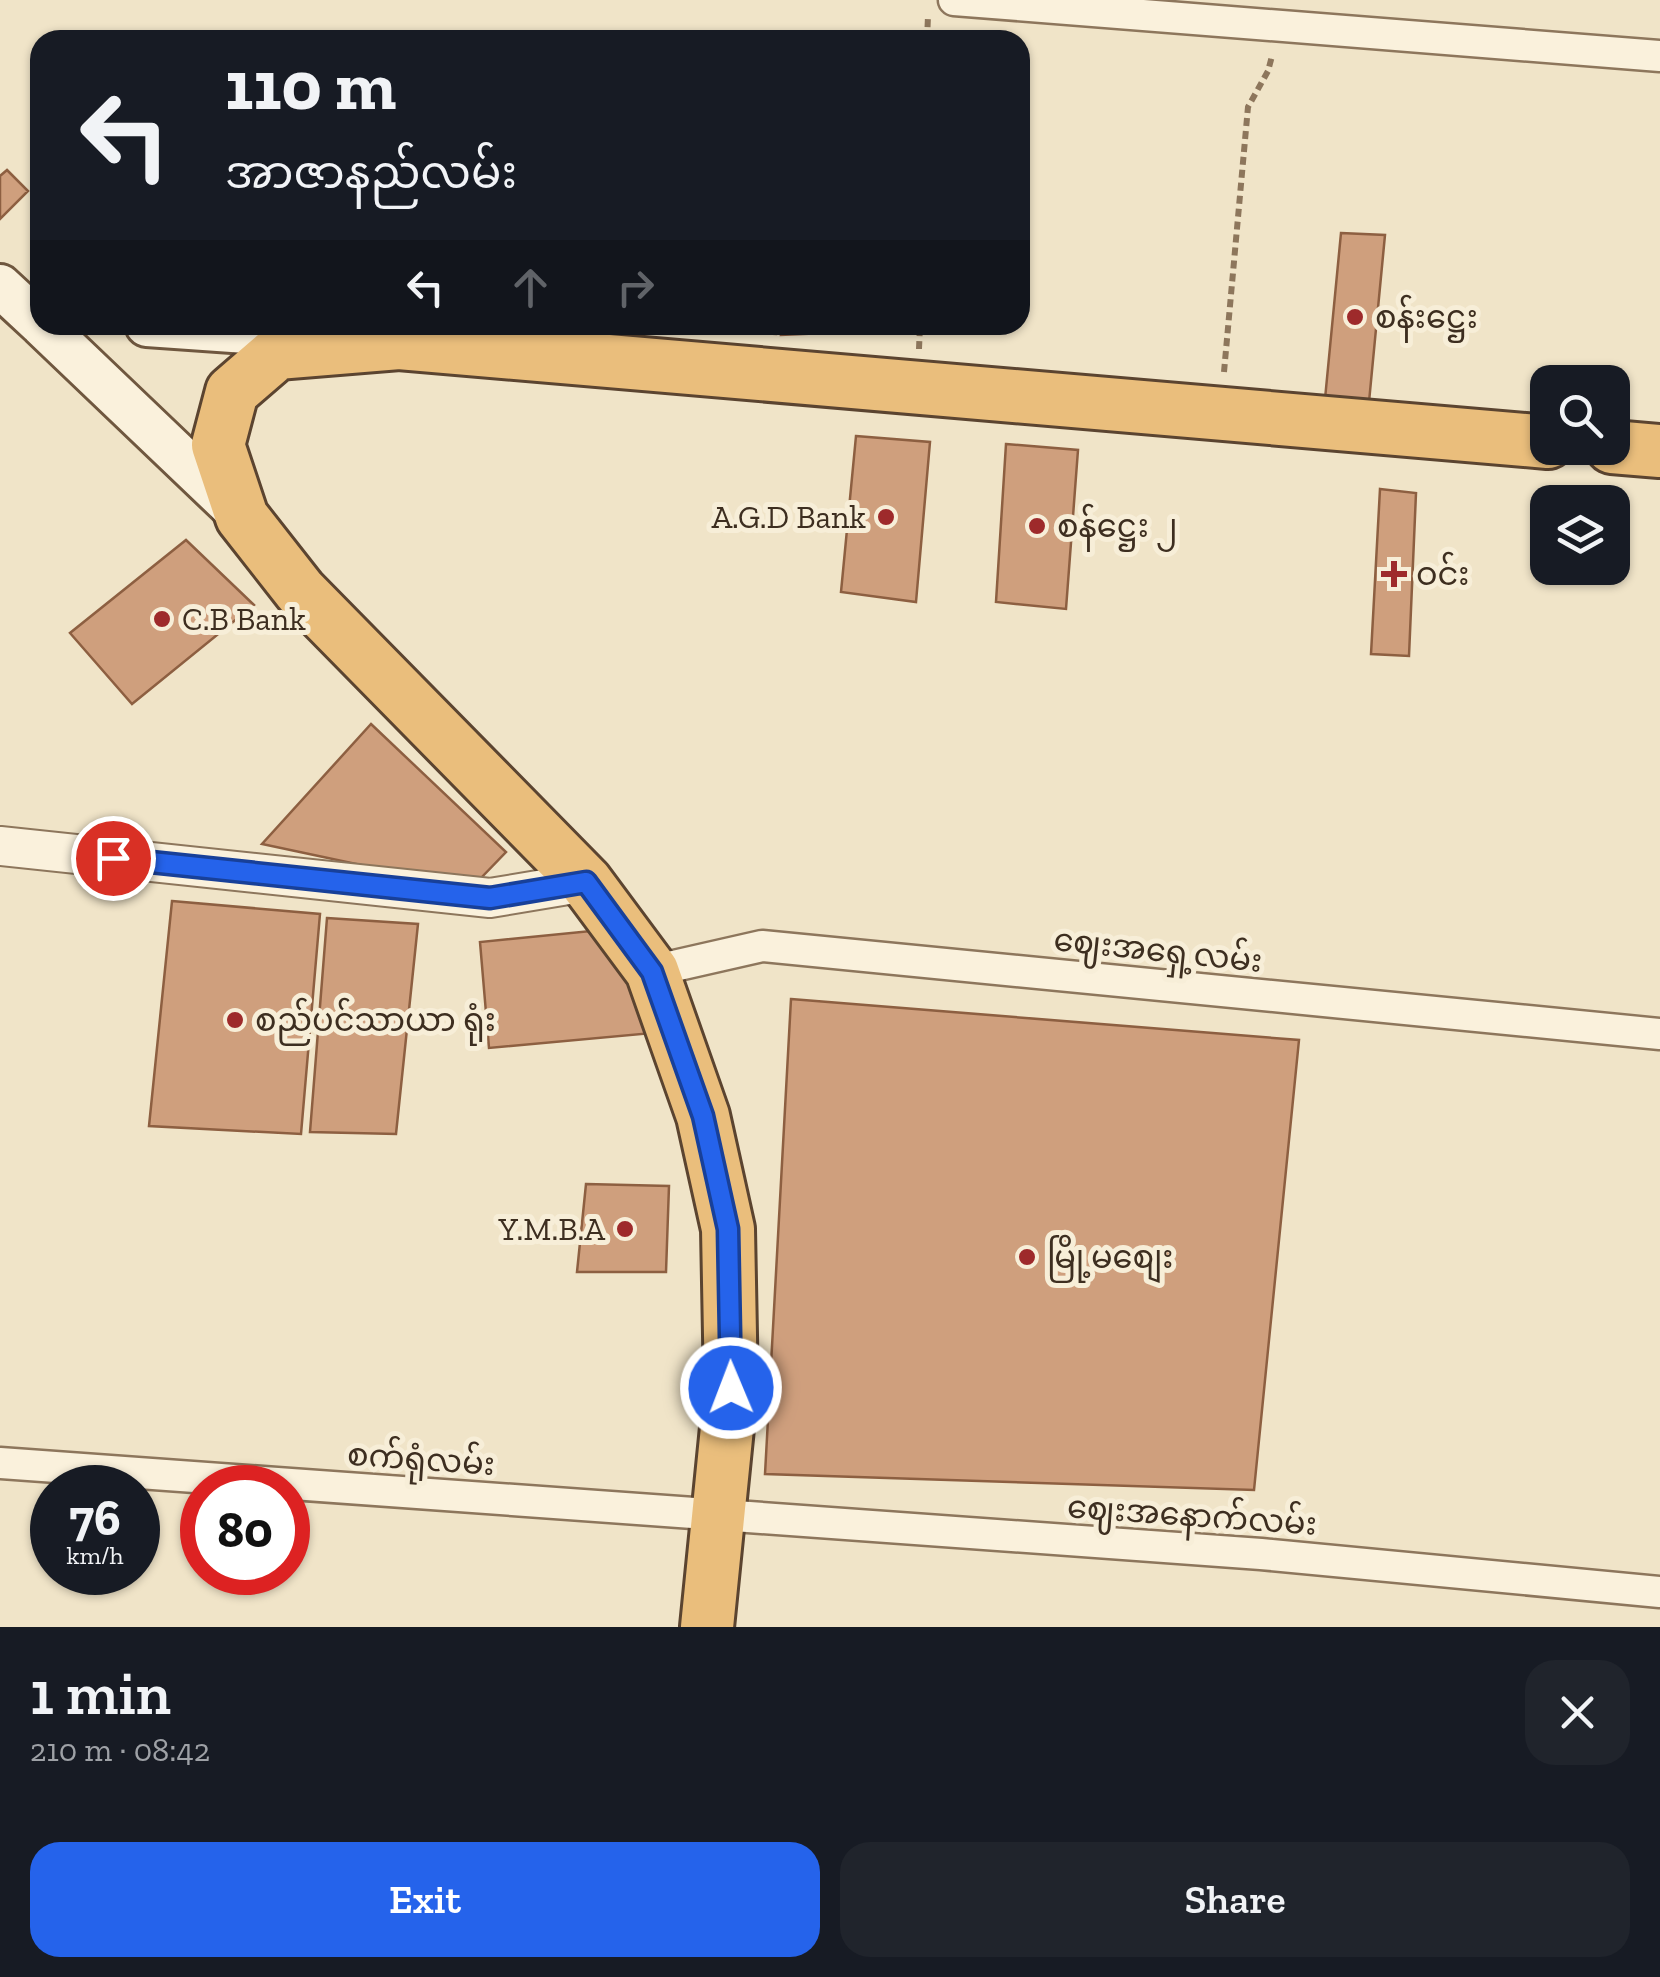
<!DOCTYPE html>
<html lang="en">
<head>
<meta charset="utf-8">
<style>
  body { margin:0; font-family:"Zilla Slab","Noto Sans Myanmar",serif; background:#20242c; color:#f1f3f6; height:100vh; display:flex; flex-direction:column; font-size:38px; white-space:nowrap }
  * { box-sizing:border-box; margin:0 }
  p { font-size:32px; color:#9ea1a6 }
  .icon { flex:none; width:55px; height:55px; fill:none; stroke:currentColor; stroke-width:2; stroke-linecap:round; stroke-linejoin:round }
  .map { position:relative; height:1627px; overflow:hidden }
  .side { display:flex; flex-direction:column; background:#171b24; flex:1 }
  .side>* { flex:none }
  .banner { position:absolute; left:30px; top:30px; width:1000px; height:305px; border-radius:30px; box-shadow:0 2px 8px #0004; background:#171b24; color:#f1f3f6; overflow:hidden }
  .controls { position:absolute; left:1530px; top:365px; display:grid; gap:20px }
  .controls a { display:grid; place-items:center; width:100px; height:100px; border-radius:20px; background:#171b24; box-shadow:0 2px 8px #0004; font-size:50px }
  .speed { position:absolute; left:30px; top:1465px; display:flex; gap:20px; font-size:50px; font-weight:700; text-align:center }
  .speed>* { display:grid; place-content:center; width:130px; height:130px; border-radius:50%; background:#171b24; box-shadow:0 2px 8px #0004; line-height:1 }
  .speed small { font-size:25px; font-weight:400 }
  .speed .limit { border:15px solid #d22; background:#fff; color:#111 }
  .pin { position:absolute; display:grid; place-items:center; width:85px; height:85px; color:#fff; margin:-42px; border:5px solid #fff; border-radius:50%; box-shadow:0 2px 10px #0007 }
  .me { position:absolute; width:110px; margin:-55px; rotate:359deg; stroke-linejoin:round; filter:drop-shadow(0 0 8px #0008) }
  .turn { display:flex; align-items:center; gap:35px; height:210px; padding:0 30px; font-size:45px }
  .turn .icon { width:130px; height:130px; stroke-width:2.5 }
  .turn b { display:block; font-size:70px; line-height:85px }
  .lanes { display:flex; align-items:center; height:95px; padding:0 30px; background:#0003; justify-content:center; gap:50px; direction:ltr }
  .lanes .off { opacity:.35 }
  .round { display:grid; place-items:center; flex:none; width:105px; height:105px; border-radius:30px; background:#20242c }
  .headline { display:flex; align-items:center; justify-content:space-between; height:170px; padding:0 30px }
  h1 { font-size:60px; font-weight:600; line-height:75px }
  .primary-button { display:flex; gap:20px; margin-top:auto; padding:20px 30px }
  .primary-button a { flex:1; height:115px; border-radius:30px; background:#2563eb; color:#fff; font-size:40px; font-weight:600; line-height:115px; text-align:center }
  .primary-button a+a { background:#20242c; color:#f1f3f6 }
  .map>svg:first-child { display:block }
  .building { fill:#cf9f7d; stroke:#8d5f41; stroke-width:2.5 }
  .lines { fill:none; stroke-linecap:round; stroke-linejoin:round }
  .minor-casing { stroke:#8d765c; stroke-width:35 }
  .tertiary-casing { stroke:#8d765c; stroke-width:42 }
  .secondary-casing { stroke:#6f573f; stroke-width:48 }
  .trunk-casing { stroke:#5b4430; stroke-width:58 }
  .path { stroke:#8d765c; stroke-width:6; stroke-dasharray:8 5; stroke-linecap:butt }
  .minor { stroke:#faf1dc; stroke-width:30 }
  .tertiary { stroke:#faf1dc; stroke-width:38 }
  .secondary { stroke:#faf1dc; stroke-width:42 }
  .trunk { stroke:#eabe7c; stroke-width:52 }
  .route-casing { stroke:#184099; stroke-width:25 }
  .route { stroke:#2563eb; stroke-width:18 }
  .poi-dot { fill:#9e2a2b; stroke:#f7eed8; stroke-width:4 }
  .labels { text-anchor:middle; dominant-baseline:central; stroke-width:10; stroke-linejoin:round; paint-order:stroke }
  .poi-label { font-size:32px; fill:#3d2e20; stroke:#f7eed8; text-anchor:start }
  .street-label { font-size:32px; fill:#3d2e20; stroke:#f7eed8 }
</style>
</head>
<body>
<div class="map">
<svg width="1660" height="1627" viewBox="0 0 1660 1627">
  <rect width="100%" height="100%" fill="#f0e4c8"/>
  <!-- building -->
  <path class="building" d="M 7,170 L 28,191 L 0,219 L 0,176 Z
    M 1341,233 L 1385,235 L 1369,402 L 1325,399 Z
    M 733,325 L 777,325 L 776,334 L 732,332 Z
    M 782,325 L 826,325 L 825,333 L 781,335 Z
    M 856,436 L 930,442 L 916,602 L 841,592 Z
    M 1006,444 L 1078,450 L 1066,609 L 996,602 Z
    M 1380,489 L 1416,493 L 1409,656 L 1371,654 Z
    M 186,540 L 254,605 L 132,704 L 70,633 Z
    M 371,724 L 506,852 L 479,880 L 375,868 L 262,844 Z
    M 172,901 L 320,914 L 301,1134 L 149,1126 Z
    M 327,918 L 418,924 L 396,1134 L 310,1132 Z
    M 601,930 L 637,978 L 653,1033 L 489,1048 L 480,942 Z
    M 791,999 L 1299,1040 L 1254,1490 L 765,1474 Z
    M 586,1184 L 669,1186 L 666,1272 L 577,1272 Z"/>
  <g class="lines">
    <defs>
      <path id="minor" d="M 954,0 L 1660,56
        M 652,971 L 762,946 L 1660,1034
        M 0,1463 L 1261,1554 L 1660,1592"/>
      <path id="tertiary" d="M 0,846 L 490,898 L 586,882"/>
      <path id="secondary" d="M 0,286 L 40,323
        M 42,325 L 242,516
        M 147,325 L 318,337"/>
      <path id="trunk" d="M 1612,447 L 1660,451
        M 707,1627 L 731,1388 L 728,1229 L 703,1116 L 652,971 L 586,882 L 300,591 L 242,517 L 218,445 L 232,392 L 277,353 L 399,343 L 1548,442"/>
    </defs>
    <!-- minor casing -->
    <use href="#minor" class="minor-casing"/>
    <!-- tertiary casing -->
    <use href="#tertiary" class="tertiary-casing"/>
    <!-- secondary casing -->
    <use href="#secondary" class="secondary-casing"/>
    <!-- trunk casing -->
    <use href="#trunk" class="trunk-casing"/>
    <!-- path -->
    <path class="path" d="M 927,40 L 928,16
      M 919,349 L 920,325
      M 1224,372 L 1248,107 L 1268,71 L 1272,56"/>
    <!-- minor -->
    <use href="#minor" class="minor"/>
    <!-- tertiary -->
    <use href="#tertiary" class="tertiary"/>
    <!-- secondary -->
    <use href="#secondary" class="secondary"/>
    <!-- trunk -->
    <use href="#trunk" class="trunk"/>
  </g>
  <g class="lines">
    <defs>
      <path id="route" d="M 113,858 L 490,898 L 586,882 L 652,972 L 703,1116 L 728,1229 L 731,1388"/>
    </defs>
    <!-- route casing -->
    <use href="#route" class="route-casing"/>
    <!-- route -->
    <use href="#route" class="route"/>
  </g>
  <!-- markers -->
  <g class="poi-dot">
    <circle cx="1355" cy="317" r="10"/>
    <circle cx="886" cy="517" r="10"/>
    <circle cx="1037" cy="526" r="10"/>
    <path d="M1389 559h10v10h10v10h-10v10h-10v-10h-10v-10h10z"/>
    <circle cx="162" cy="619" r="10"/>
    <circle cx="235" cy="1020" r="10"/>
    <circle cx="625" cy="1229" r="10"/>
    <circle cx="1027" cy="1257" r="10"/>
  </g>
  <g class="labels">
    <!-- poi labels -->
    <g class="poi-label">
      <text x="1375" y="317">စန်းဋ္ဌေး</text>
      <text x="866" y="517" text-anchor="end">A.G.D Bank</text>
      <text x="1057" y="526">စန်ဋ္ဌေး ၂</text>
      <text x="1416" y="574">ဝင်း</text>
      <text x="182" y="619">C.B Bank</text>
      <text x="255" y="1020">စည်ပင်သာယာ ရုံး</text>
      <text x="605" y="1229" text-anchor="end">Y.M.B.A</text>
      <text x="1047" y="1257">မြို့မစျေး</text>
    </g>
    <!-- street labels -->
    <g class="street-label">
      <text transform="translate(1158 950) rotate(6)">ဈေးအရှေ့လမ်း</text>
      <text transform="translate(421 1459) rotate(4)">စက်ရုံလမ်း</text>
      <text transform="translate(1192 1515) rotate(4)">ဈေးအနောက်လမ်း</text>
    </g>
  </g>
</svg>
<div class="controls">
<a><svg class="icon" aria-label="search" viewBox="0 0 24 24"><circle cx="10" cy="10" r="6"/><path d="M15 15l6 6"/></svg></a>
<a><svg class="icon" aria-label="layers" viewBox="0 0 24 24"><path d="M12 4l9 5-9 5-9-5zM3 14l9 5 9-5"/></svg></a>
</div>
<div class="speed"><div>76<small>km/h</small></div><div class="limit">80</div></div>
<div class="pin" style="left:113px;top:858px;background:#d93025"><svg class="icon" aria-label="arrive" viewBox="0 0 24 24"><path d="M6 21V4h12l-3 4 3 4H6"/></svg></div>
<svg class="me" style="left:731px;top:1388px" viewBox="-20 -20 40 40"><circle r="17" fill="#2563eb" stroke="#fff" stroke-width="3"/><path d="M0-11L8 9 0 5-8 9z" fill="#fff"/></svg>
<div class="banner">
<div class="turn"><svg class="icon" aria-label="left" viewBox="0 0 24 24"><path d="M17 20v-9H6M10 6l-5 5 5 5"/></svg><div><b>110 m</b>အာဇာနည်လမ်း</div></div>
<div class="lanes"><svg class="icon" aria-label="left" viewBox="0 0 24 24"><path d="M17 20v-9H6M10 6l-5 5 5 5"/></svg><svg class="icon off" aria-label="ahead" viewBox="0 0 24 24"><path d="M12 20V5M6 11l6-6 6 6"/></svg><svg class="icon off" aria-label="right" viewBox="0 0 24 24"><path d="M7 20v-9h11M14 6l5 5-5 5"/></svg></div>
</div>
</div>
<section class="side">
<div class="headline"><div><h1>1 min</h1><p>210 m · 08:42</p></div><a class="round"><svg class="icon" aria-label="close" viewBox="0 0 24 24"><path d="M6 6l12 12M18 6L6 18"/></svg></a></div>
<div class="primary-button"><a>Exit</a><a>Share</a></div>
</section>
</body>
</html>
